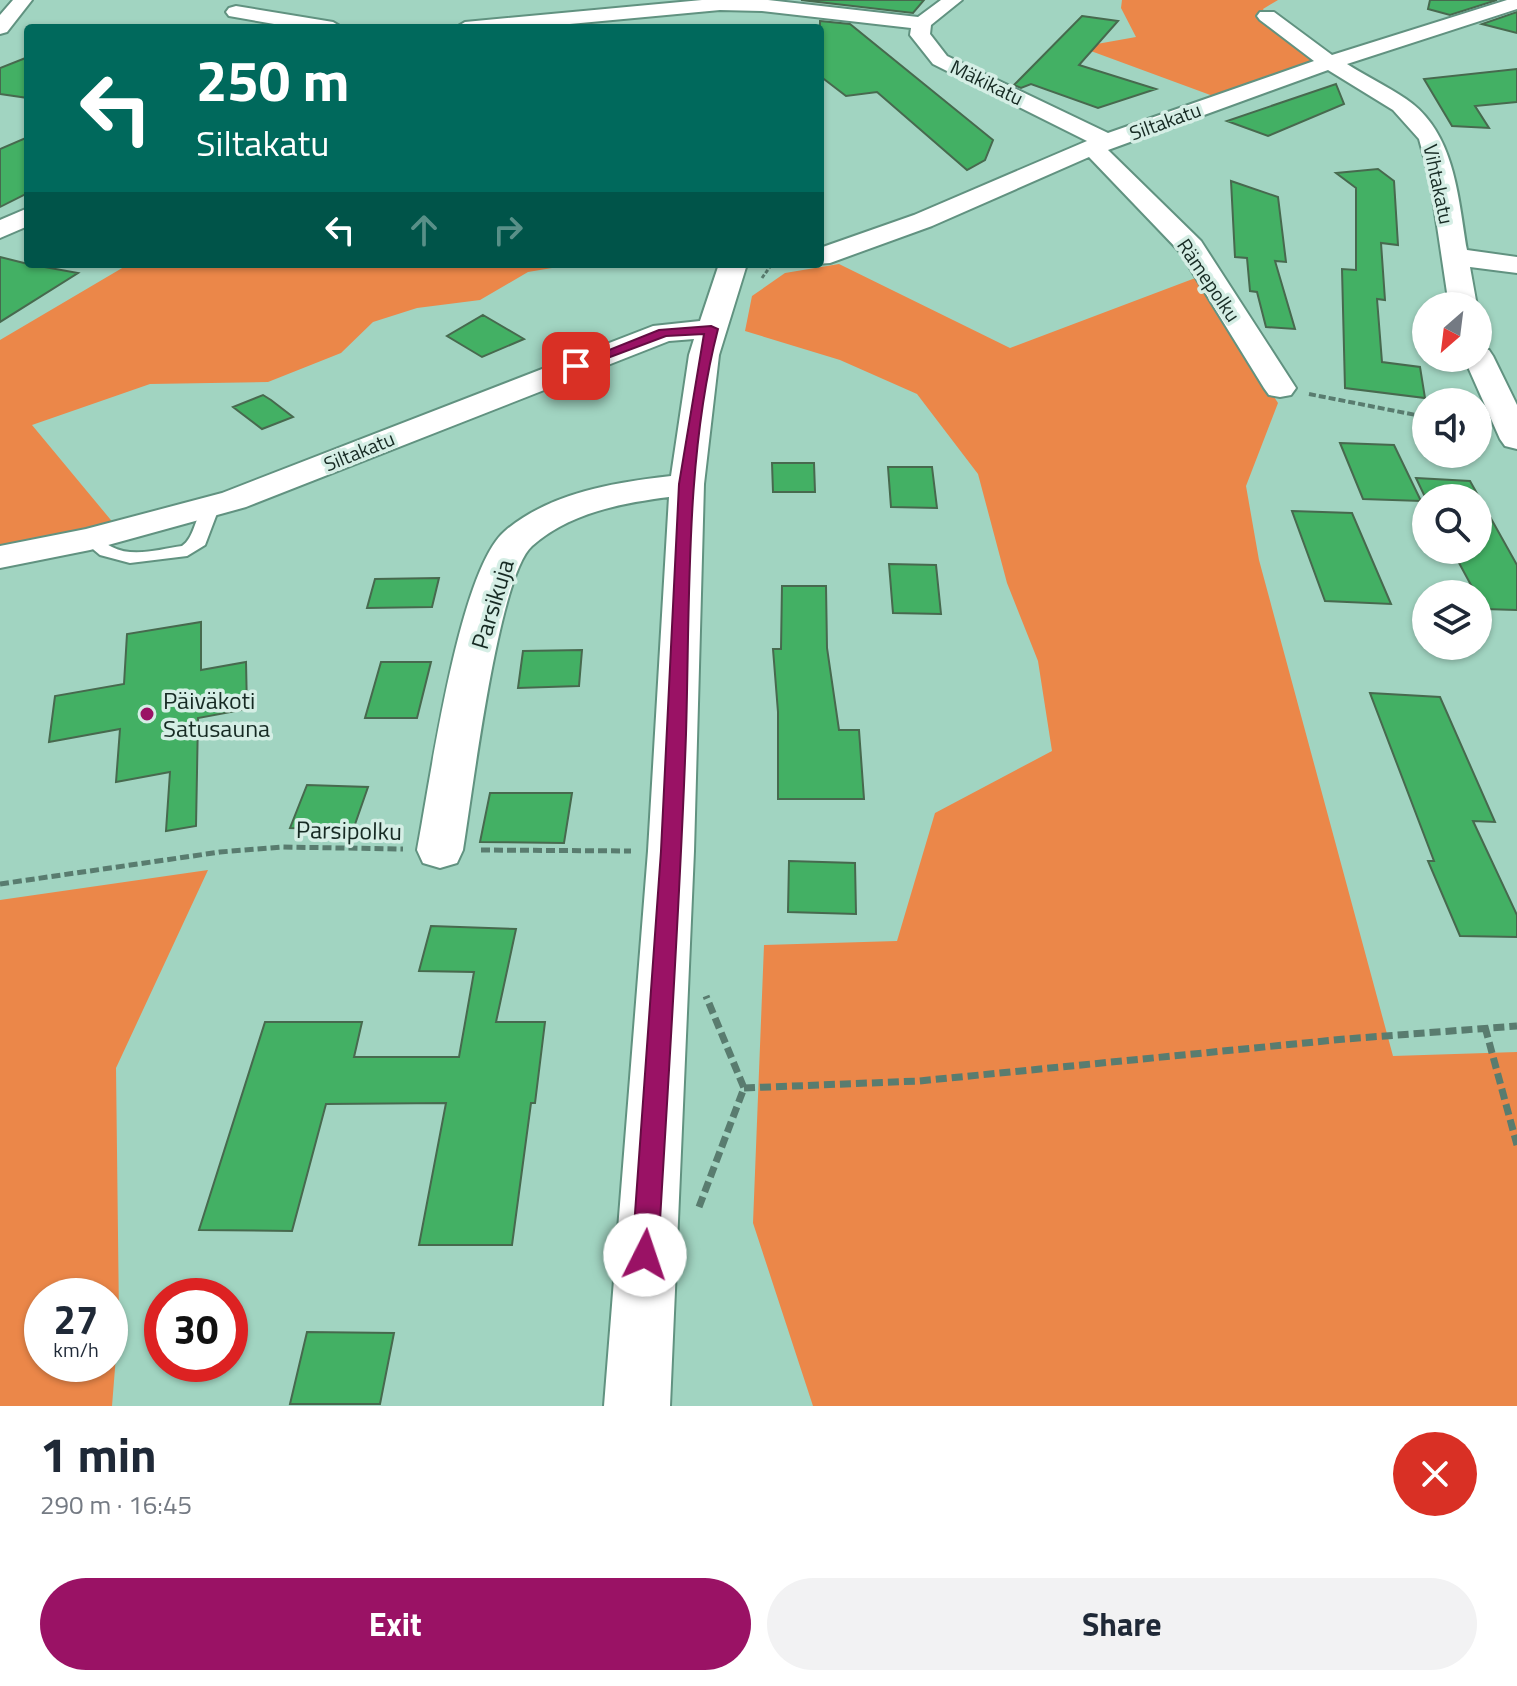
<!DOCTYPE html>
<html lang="en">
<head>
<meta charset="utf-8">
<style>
  body { margin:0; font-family:"Titillium Web",sans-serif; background:#f2f2f3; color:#1f2937; height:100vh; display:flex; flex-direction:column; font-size:30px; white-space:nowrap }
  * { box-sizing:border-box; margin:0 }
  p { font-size:26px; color:#747a83 }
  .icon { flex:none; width:44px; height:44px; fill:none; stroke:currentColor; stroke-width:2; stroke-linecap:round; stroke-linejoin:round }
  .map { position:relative; height:1406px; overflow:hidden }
  .sheet { display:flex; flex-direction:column; background:#fff; flex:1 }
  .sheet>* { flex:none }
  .hud { position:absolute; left:24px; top:24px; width:800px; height:244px; border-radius:8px; box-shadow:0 2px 6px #0004; background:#00695c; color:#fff; overflow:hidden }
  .needle { width:52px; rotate:208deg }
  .fabs { position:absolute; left:1412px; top:292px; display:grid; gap:16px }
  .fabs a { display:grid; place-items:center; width:80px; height:80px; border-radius:50%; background:#fff; box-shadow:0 2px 6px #0004; font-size:40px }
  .speed { position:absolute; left:24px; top:1278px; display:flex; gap:16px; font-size:40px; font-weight:700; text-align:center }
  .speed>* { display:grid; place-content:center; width:104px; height:104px; border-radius:50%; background:#fff; box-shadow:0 2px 6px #0004; line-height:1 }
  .speed small { font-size:20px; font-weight:400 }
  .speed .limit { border:12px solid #d22; background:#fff; color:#111 }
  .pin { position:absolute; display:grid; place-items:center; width:68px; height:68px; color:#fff; margin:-34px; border-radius:16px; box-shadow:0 4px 12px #0006 }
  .me { position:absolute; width:88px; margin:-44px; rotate:4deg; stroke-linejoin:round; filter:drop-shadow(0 0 6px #0008) }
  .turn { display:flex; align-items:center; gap:28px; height:168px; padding:0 40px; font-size:36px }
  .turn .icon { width:104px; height:104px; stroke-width:2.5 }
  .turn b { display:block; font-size:56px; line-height:68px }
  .lanes { display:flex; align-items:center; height:76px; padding:0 40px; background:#0003; justify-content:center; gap:40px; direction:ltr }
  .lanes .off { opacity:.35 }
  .round { display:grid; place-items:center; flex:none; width:84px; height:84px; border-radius:42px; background:#f2f2f3 }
  .head { display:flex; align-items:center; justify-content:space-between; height:136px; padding:0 40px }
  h1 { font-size:48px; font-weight:700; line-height:60px }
  .primary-button { display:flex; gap:16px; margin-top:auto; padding:16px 40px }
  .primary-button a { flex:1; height:92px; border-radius:48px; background:#9a1265; color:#fff; font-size:32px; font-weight:700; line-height:92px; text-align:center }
  .primary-button a+a { background:#f2f2f3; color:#1f2937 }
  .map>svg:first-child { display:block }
  .green { fill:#eb8749; fill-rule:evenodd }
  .building { fill:#43b064; stroke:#47694e; stroke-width:2 }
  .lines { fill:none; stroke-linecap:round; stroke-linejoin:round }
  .lane-casing { stroke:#619280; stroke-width:4 }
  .street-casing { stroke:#619280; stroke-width:4 }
  .path-far3 { stroke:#597c6f; stroke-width:3; stroke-dasharray:4 2; stroke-linecap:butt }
  .path-far2 { stroke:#597c6f; stroke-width:4; stroke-dasharray:7 3; stroke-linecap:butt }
  .path-far1 { stroke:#597c6f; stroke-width:5; stroke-dasharray:9 4; stroke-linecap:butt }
  .path { stroke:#597c6f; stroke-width:7; stroke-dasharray:11 5; stroke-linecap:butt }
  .lane { fill:#fff; fill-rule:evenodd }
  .street { fill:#fff; fill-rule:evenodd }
  .route { fill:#9a1265; stroke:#640c42; stroke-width:2 }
  .poi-dot { fill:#9a1265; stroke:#d5eee5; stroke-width:3 }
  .labels { text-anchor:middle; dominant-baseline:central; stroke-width:7; stroke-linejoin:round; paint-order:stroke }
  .far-street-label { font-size:20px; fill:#162a23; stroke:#d5eee5 }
  .street-label { font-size:24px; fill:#162a23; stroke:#d5eee5 }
  .poi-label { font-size:24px; fill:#162a23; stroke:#d5eee5; text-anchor:start }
</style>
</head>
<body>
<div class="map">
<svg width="1517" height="1406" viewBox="0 0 1517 1406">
  <rect width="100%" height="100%" fill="#a1d4c1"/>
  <!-- green -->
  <path class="green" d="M 1122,0 L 1278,0 L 1263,9 L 1267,16 L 1323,60 L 1213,96 L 1080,47 L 1136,37 L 1121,8 Z
    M 129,264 L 576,264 L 528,272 L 480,300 L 417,308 L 373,322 L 341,353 L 268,382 L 150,384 L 32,425 L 115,525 L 0,548 L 0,340 Z
    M 839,264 L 1010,348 L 1198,277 L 1278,403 L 1246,486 L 1259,560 L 1393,1056 L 1517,1052 L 1517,1406 L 813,1406 L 753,1223 L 764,945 L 897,941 L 935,813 L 1052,751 L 1038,661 L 1007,583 L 978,474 L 917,394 L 840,360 L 745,331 L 752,296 L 785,273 Z
    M 208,870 L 116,1068 L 119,1318 L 112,1406 L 0,1406 L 0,900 ZM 110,1296 L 110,1364 L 42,1364 L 42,1296 Z"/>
  <!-- building -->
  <path class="building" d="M 801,0 L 924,0 L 913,13 Z
    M 1430,0 L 1497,0 L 1450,15 L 1428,9 Z
    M 1517,12 L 1517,33 L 1482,24 Z
    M 1082,16 L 1118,21 L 1079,65 L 1156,89 L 1098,108 L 1031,84 L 1021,88 L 1014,85 Z
    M 820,21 L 850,24 L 993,140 L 985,160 L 967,170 L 877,92 L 846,96 L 820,76 Z
    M 28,57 L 28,98 L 0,94 L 0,68 Z
    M 1517,69 L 1517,102 L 1475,106 L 1489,128 L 1452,126 L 1424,79 Z
    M 1336,84 L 1344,104 L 1268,136 L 1227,121 Z
    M 28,137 L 28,193 L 0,207 L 0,149 Z
    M 1378,169 L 1394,181 L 1398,245 L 1381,243 L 1385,300 L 1377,299 L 1382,362 L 1420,367 L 1425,398 L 1345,388 L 1342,269 L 1356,270 L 1356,188 L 1336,173 Z
    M 1231,181 L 1278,197 L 1286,262 L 1275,261 L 1295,329 L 1266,327 L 1257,292 L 1250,291 L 1247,258 L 1235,257 Z
    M 0,257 L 28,264 L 78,273 L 0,322 Z
    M 483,315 L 524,339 L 482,357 L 447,336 Z
    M 263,395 L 271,400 L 293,417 L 262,429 L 233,407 Z
    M 1340,443 L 1394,445 L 1421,501 L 1363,499 Z
    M 772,463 L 814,463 L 815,492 L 773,492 Z
    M 888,467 L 932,467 L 937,508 L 891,507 Z
    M 1416,478 L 1470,481 L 1517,565 L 1517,610 L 1484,609 L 1452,550 L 1478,550 L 1478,498 L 1426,499 Z
    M 1292,511 L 1352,513 L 1391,604 L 1325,601 Z
    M 889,564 L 936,565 L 941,614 L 893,613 Z
    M 439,578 L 432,607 L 367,608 L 375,579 Z
    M 782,586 L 826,586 L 827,648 L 839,730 L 859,730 L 864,799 L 778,799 L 778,712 L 773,649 L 781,649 Z
    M 201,622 L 201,670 L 246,662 L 247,709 L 198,718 L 196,826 L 166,831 L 170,772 L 116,782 L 120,729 L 49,742 L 55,696 L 124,684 L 127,634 Z
    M 582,650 L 579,686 L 518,688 L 523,651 Z
    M 381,662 L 431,662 L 417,718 L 365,718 Z
    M 1370,693 L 1440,697 L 1495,822 L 1473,821 L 1517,915 L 1517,937 L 1460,936 L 1428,861 L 1434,861 Z
    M 307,785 L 368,787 L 353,830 L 290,828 Z
    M 490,793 L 572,793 L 564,843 L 480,842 Z
    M 789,861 L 855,863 L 856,914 L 788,912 Z
    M 431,926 L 516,929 L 496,1022 L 545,1022 L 535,1103 L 531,1103 L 512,1245 L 419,1245 L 446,1103 L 326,1104 L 292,1231 L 199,1230 L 265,1022 L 362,1022 L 354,1057 L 459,1057 L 474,972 L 419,971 Z
    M 307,1332 L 394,1333 L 380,1404 L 290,1404 Z"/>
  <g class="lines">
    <defs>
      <path id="lane" d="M 211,503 L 219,508 L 205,545 L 187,556 L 130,563 L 100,555 L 81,539 L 90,534 C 99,536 104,543 112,547 C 133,558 160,549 182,546 C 197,536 194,509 211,503 Z"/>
      <path id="street" d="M 13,0 L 32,0 L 7,32 L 0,34 L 0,15 Z
        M 702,0 L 768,0 L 918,17 L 941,0 L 962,0 L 931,25 L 930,34 L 947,56 L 1108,133 L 1314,61 L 1260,20 L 1257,16 L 1260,12 L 1274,12 L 1332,55 L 1507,0 L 1517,0 L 1517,9 L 1347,64 C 1366,76 1387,86 1406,99 C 1455,132 1458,197 1467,250 L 1517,257 L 1517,273 L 1470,267 L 1477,306 L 1449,306 L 1430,179 L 1419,139 L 1393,110 L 1328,70 L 1108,150 L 1201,241 L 1296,388 L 1291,395 L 1280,397 L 1269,395 L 1264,388 L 1180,252 L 1089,157 L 932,226 L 830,263 L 815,264 L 820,264 L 820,248 L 914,215 L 1087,141 L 933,64 L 910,35 L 911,28 L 762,11 L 720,10 L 527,28 L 455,28 L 465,22 Z
        M 236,6 L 333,22 L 343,28 L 297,28 L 229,16 L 226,12 L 229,8 Z
        M 28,208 L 28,226 L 0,238 L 0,220 Z
        M 719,264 L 747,264 L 719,355 L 704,484 L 694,851 L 670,1406 L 604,1406 L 648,851 L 669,497 C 622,503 569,513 532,546 C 498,576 472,796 463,850 L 457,863 L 440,868 L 423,863 L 417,850 C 430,783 458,571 505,531 C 549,493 616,482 671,476 L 689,355 L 694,339 L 669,341 L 246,507 L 90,550 L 0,568 L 0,546 L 86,529 L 222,493 L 653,326 L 700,321 Z
        M 1478,347 L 1489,350 L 1493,356 L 1517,405 L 1517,449 L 1505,446 L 1500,439 L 1464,358 L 1478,358 Z"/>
    </defs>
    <!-- lane casing -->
    <use href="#lane" class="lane-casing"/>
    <!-- street casing -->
    <use href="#street" class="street-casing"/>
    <!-- path-far3 -->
    <path class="path-far3" d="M 762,278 L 772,264"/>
    <!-- path-far2 -->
    <path class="path-far2" d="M 1309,394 L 1426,417"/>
    <!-- path-far1 -->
    <path class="path-far1" d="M 481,850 L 631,851
      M 0,884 L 220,852 L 282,847 L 403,849"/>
    <!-- path -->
    <path class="path" d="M 1485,1027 L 1517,1145
      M 744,1088 L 919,1081 L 1345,1039 L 1517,1026
      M 699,1207 L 744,1088 L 706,996"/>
    <!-- lane -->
    <use href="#lane" class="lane"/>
    <!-- street -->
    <use href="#street" class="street"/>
  </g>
  <!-- route -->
  <path class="route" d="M 711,326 L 718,329 C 685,456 690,604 686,734 C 680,908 668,1081 658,1255 L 655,1264 L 645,1268 L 636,1264 L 632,1255 L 661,851 L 679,484 L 704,334 L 666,336 L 581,368 L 569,366 L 659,330 Z"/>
  <!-- markers -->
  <circle class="poi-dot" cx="147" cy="714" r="8"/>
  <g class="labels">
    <!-- far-street labels -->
    <g class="far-street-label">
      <text transform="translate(987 82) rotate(26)">Mäkikatu</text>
      <text transform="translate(1165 121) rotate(-20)">Siltakatu</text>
      <text transform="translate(1439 184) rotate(78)">Vihtakatu</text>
      <text transform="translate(1209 280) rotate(56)">Rämepolku</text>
      <text transform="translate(359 451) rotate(-22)">Siltakatu</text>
    </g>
    <!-- street labels -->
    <g class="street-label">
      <text transform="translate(492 604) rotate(-73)">Parsikuja</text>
      <text transform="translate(349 830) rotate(1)">Parsipolku</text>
    </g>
    <!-- poi labels -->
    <g class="poi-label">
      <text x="163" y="700">Päiväkoti<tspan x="163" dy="28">Satusauna</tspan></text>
    </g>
  </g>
</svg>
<div class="fabs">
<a><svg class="needle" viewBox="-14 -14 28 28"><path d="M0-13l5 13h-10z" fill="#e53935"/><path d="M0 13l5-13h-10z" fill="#747a83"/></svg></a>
<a><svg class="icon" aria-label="sound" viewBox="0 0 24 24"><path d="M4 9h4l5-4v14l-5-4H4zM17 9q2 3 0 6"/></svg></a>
<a><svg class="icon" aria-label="search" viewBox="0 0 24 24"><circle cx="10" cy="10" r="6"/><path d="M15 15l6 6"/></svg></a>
<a><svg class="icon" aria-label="layers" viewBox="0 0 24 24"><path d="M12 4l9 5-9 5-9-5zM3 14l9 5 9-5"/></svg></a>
</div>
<div class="speed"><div>27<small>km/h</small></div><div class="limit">30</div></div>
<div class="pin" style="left:576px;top:366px;background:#d93025"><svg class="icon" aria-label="arrive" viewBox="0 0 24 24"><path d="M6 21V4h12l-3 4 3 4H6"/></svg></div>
<svg class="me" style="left:645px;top:1255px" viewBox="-20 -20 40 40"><circle r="19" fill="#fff"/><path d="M0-13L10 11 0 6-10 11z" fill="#9a1265"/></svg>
<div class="hud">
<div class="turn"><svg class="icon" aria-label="left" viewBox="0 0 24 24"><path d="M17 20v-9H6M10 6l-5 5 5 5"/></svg><div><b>250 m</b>Siltakatu</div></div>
<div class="lanes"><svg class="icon" aria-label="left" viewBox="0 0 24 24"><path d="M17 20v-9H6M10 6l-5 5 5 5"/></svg><svg class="icon off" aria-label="ahead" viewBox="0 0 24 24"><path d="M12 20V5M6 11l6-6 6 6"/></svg><svg class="icon off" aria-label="right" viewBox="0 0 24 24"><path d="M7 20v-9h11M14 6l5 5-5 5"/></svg></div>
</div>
</div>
<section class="sheet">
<div class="head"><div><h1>1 min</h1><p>290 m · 16:45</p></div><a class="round" style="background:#d93025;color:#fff"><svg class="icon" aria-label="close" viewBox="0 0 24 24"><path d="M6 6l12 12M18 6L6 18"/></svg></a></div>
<div class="primary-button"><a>Exit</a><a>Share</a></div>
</section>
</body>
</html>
